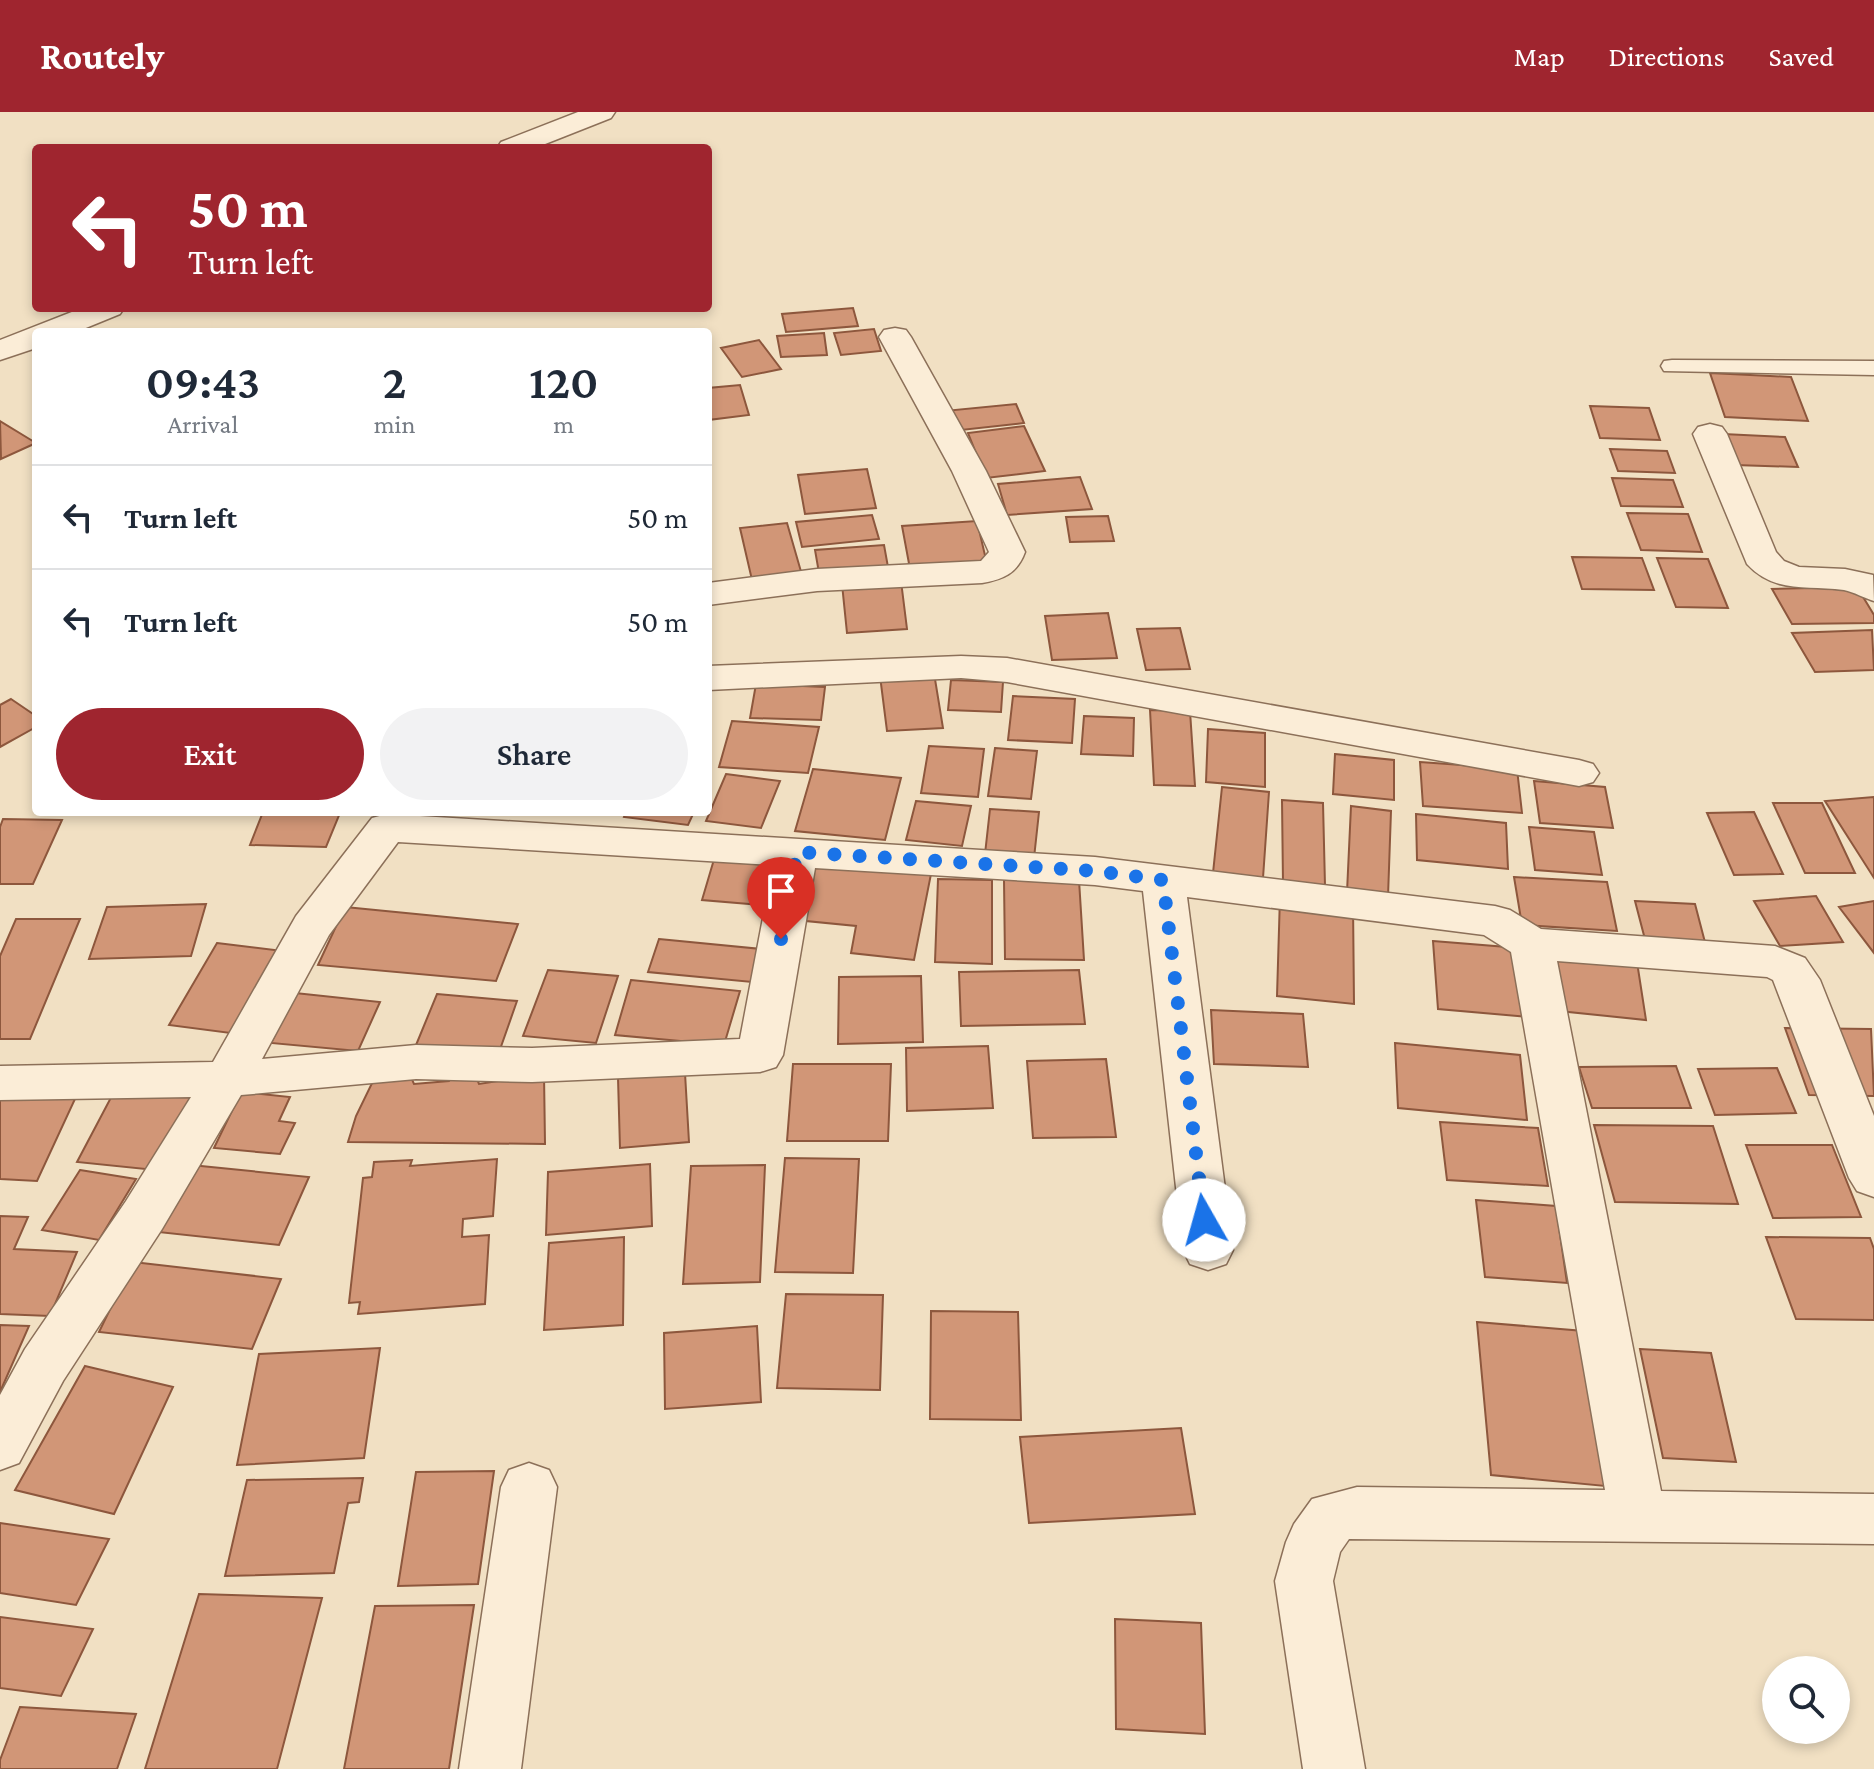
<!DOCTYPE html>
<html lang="en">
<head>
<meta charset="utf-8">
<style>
  body { margin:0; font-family:"Crimson Pro",serif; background:#f2f2f3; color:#1f2937; height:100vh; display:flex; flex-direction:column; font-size:30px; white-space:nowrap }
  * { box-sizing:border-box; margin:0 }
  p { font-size:26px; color:#747a83 }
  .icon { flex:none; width:44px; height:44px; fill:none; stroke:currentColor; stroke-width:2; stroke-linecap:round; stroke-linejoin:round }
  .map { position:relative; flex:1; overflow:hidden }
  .side { position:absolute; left:32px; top:216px; width:680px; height:488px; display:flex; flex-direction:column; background:#fff; border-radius:8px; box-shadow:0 4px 12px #0003 }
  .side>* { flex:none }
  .banner { position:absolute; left:32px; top:32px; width:680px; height:168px; border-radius:8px; box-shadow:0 4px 12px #0003; background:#9f252f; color:#fff; overflow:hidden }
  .controls { position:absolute; left:1762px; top:1544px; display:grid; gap:16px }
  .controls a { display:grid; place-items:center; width:88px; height:88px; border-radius:50%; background:#fff; box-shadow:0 4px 12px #0003; font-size:40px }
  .pin { position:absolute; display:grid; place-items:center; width:68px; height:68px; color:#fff; margin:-82px -34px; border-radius:50% 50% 50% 0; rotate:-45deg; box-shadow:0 0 8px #0007 }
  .pin .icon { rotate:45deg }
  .me { position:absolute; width:88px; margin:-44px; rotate:353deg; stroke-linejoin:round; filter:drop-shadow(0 0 6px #0008) }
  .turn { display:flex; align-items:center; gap:28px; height:168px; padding:0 24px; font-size:36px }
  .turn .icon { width:104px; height:104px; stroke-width:2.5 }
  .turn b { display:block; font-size:56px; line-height:68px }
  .eta { display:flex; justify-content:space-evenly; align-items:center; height:136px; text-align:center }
  .eta b { font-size:48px; font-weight:600; line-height:56px }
  .primary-button { display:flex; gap:16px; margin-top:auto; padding:16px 24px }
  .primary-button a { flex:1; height:92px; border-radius:48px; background:#9f252f; color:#fff; font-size:32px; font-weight:600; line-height:92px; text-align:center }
  .primary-button a+a { background:#f2f2f3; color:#1f2937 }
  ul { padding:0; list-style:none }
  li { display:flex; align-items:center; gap:24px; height:104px; padding:0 24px; border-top:2px solid #e0e1e3 }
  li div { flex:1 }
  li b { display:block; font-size:30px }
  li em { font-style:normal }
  header { display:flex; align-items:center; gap:48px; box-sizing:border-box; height:112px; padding:0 40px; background:#9f252f; color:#fff }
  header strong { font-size:38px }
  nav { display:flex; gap:44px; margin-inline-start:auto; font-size:28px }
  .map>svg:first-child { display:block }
  .building { fill:#d19677; stroke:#8d573d; stroke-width:2 }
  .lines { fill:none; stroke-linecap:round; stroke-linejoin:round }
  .service-casing { stroke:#8c7059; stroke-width:3 }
  .minor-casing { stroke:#8c7059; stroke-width:3 }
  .service { fill:#fbedd7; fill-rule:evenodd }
  .minor { fill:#fbedd7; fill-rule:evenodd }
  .route { stroke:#1a73e8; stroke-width:14; stroke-dasharray:0 25.2 }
</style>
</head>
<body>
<header>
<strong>Routely</strong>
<nav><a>Map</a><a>Directions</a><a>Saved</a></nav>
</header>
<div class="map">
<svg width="1874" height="1657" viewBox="0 0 1874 1657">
  <rect width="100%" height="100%" fill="#f1e0c3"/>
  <!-- building -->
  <path class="building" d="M 853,196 L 858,214 L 786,220 L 782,202 Z
    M 874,217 L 881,239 L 841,243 L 834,221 Z
    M 824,221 L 827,243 L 781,245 L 777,224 Z
    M 759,228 L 781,257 L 742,265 L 721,236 Z
    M 1710,261 L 1791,265 L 1808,309 L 1725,305 Z
    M 740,273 L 749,303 L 708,308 L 708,276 Z
    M 1016,292 L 1024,311 L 952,319 L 944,299 Z
    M 1590,294 L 1649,296 L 1660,328 L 1600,326 Z
    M 0,309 L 36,331 L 1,347 Z
    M 1024,314 L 1045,359 L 986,366 L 968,321 Z
    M 1723,322 L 1785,325 L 1798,355 L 1735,353 Z
    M 1610,337 L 1667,339 L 1675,361 L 1618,359 Z
    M 867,357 L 876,396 L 805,402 L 798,363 Z
    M 1080,365 L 1092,397 L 1007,403 L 998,372 Z
    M 1612,366 L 1673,368 L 1683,395 L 1621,394 Z
    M 1627,401 L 1688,402 L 1702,440 L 1641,438 Z
    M 872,403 L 879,427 L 802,435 L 796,410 Z
    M 1108,404 L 1114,429 L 1070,430 L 1066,405 Z
    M 977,409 L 987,452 L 910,457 L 902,414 Z
    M 787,411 L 802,463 L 752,468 L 740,416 Z
    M 884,433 L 888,455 L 819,461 L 815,438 Z
    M 1572,445 L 1642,446 L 1654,478 L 1582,477 Z
    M 1657,446 L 1708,447 L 1728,496 L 1676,495 Z
    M 901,469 L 907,517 L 847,521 L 842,472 Z
    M 1857,475 L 1874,503 L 1874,511 L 1792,512 L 1772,477 Z
    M 1108,501 L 1117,546 L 1052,548 L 1045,504 Z
    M 1180,516 L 1190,557 L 1146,558 L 1137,517 Z
    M 1872,518 L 1874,558 L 1815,560 L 1792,521 Z
    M 934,561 L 943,616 L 887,619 L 880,564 Z
    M 951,568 L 1003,570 L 1001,600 L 948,598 Z
    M 756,572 L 825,575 L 821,608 L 750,606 Z
    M 1013,584 L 1075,587 L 1072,631 L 1008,628 Z
    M 11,587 L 36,604 L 36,615 L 0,635 L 0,593 Z
    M 1150,598 L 1190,599 L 1195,674 L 1154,673 Z
    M 1084,604 L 1134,606 L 1133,644 L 1081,642 Z
    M 732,609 L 819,615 L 808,661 L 719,655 Z
    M 1208,617 L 1265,621 L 1265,675 L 1206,670 Z
    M 929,634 L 984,637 L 978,685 L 921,681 Z
    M 995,636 L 1037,639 L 1031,687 L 988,684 Z
    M 1335,642 L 1394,648 L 1394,688 L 1333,682 Z
    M 1420,650 L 1517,657 L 1522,701 L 1423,694 Z
    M 813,657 L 901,666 L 885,728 L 795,719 Z
    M 726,662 L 780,669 L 761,716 L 706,709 Z
    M 1534,669 L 1605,675 L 1613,716 L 1540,711 Z
    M 1222,675 L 1269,680 L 1263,766 L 1213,761 Z
    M 1874,685 L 1874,766 L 1825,689 Z
    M 1282,688 L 1323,691 L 1325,774 L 1283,771 Z
    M 916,689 L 971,694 L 962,734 L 906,728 Z
    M 1773,691 L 1822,691 L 1855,761 L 1805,761 Z
    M 1351,694 L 1391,699 L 1388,785 L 1347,780 Z
    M 990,697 L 1039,700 L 1034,746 L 985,742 Z
    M 263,700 L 323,700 L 340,701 L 326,735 L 250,733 Z
    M 626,700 L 694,700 L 688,713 L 624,705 Z
    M 1754,700 L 1783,762 L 1734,763 L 1707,701 Z
    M 1416,702 L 1506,711 L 1508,757 L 1417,748 Z
    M 3,707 L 62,708 L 33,772 L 0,772 L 0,715 Z
    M 1529,715 L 1594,720 L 1602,763 L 1535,758 Z
    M 715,744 L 783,750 L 772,794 L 702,788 Z
    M 811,746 L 932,757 L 914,848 L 851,841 L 856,814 L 796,808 Z
    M 1514,765 L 1607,770 L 1617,819 L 1522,813 Z
    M 938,767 L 992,768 L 992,852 L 935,850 Z
    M 1004,768 L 1079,768 L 1084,848 L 1005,847 Z
    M 1280,784 L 1353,791 L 1354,892 L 1277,884 Z
    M 1816,784 L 1843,830 L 1780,834 L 1754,789 Z
    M 1635,789 L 1695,792 L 1707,838 L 1647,835 Z
    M 1874,789 L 1874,841 L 1839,795 Z
    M 206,792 L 191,844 L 89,847 L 107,795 Z
    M 345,795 L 518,812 L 496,869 L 318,853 Z
    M 16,807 L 80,807 L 30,927 L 0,927 L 0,844 Z
    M 659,827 L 761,837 L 752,870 L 648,860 Z
    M 1433,829 L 1519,836 L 1528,905 L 1438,897 Z
    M 217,831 L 283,839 L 238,922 L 169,913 Z
    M 1553,843 L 1637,850 L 1646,908 L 1559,899 Z
    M 548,858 L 618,864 L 596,931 L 523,924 Z
    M 1079,858 L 1085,912 L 961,914 L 959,860 Z
    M 921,864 L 923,930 L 838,932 L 839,865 Z
    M 631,868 L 740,879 L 724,933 L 615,923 Z
    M 295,881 L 380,890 L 358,939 L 271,931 Z
    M 437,882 L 517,889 L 497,946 L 414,938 Z
    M 1211,898 L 1303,902 L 1308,955 L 1214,952 Z
    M 1785,916 L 1871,917 L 1874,984 L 1809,983 Z
    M 1395,931 L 1520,943 L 1527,1008 L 1398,996 Z
    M 988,934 L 993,996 L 907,999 L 906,936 Z
    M 1106,947 L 1116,1025 L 1033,1026 L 1027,949 Z
    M 793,952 L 891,952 L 888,1029 L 787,1029 Z
    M 1676,954 L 1691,996 L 1592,996 L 1579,955 Z
    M 1777,956 L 1796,1001 L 1715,1003 L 1698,957 Z
    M 474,960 L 479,972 L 544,962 L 545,1032 L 348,1030 L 356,1004 L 375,965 L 410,963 L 414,972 L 449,969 L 453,964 Z
    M 685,961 L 689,1030 L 620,1036 L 618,966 Z
    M 116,976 L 191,984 L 155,1058 L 77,1050 Z
    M 241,980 L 290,985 L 279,1009 L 295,1011 L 280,1042 L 214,1036 Z
    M 0,983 L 75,987 L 37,1069 L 0,1067 Z
    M 1440,1010 L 1538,1016 L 1548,1074 L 1447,1068 Z
    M 1594,1013 L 1713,1014 L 1738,1092 L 1615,1090 Z
    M 1746,1033 L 1832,1033 L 1861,1105 L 1773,1106 Z
    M 785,1046 L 859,1047 L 853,1161 L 775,1160 Z
    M 497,1047 L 493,1104 L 463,1107 L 462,1125 L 489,1123 L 485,1192 L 358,1202 L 360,1190 L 349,1191 L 363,1066 L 372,1065 L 374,1050 L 412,1048 L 410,1054 Z
    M 650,1052 L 652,1114 L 546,1123 L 548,1060 Z
    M 191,1053 L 309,1065 L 279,1133 L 158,1120 Z
    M 765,1053 L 760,1170 L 683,1172 L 691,1054 Z
    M 80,1058 L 136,1067 L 99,1128 L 42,1118 Z
    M 1476,1088 L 1556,1094 L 1567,1171 L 1485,1165 Z
    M 0,1104 L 28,1105 L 14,1137 L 77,1140 L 50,1204 L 0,1202 Z
    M 624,1125 L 623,1213 L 544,1218 L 549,1131 Z
    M 1766,1125 L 1870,1126 L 1874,1137 L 1874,1208 L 1796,1207 Z
    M 133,1150 L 281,1167 L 252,1237 L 99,1220 Z
    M 786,1182 L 883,1183 L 880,1278 L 777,1276 Z
    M 931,1199 L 1018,1200 L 1021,1308 L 930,1307 Z
    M 1477,1210 L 1584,1219 L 1605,1374 L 1491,1363 Z
    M 0,1213 L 29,1214 L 0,1280 Z
    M 757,1214 L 761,1290 L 665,1297 L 664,1221 Z
    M 380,1236 L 364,1346 L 237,1353 L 259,1242 Z
    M 1640,1237 L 1711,1241 L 1736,1350 L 1663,1346 Z
    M 85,1254 L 173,1275 L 114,1402 L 15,1378 Z
    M 1181,1316 L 1195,1402 L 1029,1411 L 1020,1325 Z
    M 494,1359 L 478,1472 L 398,1474 L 416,1360 Z
    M 363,1366 L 359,1390 L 348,1391 L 334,1461 L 225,1464 L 247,1368 Z
    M 0,1411 L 109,1427 L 76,1493 L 0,1481 Z
    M 199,1482 L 322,1486 L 277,1657 L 145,1657 Z
    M 474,1493 L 449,1657 L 344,1657 L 375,1494 Z
    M 0,1505 L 93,1517 L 61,1584 L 0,1576 Z
    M 1115,1507 L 1201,1511 L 1205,1622 L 1116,1617 Z
    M 20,1595 L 136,1602 L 117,1657 L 0,1657 L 0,1648 Z"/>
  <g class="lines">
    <defs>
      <path id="service" d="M 1672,248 L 1874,249 L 1874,263 L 1664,259 L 1661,254 L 1664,249 Z"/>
      <path id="minor" d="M 578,0 L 615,0 L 611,6 L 535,36 L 497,36 L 501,30 Z
        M 82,196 L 124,196 L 120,202 L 76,220 L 36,220 L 36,236 L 0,248 L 0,228 Z
        M 895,216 L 906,218 L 911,225 L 986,359 L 1025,440 C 1017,462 1003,467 982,471 L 817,479 L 708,493 L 708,471 L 817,457 L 981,449 L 989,440 L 952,359 L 879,225 L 884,218 Z
        M 1710,312 L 1722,315 L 1727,322 L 1776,440 L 1784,449 L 1799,455 L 1845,457 L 1873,463 L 1874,489 C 1864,486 1854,480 1844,478 C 1807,473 1775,482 1747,452 L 1693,322 L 1698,315 Z
        M 961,544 L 1007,546 L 1579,648 L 1593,652 L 1599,661 L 1593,670 L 1579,674 L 1007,570 L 961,566 L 708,578 L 708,554 Z
        M 387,702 L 1095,745 L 1495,794 L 1510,798 L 1541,817 L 1775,834 L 1805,846 L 1820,868 L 1874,1004 L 1874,1085 L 1857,1079 L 1849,1066 L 1773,868 L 1767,865 L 1557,849 L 1661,1379 L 1874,1382 L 1874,1432 L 1349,1427 L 1340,1440 L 1333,1469 L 1365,1657 L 1303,1657 L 1275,1469 L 1286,1430 L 1294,1412 L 1312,1387 L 1357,1375 L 1605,1378 L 1511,840 L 1484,823 L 1187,785 L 1233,1138 L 1226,1152 L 1208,1158 L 1190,1152 L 1183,1138 L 1143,779 L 1095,773 L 815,756 L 783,943 L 776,955 L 760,960 L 532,970 L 416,967 L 241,983 L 162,1117 L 63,1269 L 19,1351 L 0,1358 L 0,1283 L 25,1237 L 126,1089 L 191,985 L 0,988 L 0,954 L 213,950 L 296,804 L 372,706 ZM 398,730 L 773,753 L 740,927 L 532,936 L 416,933 L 262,947 L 329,823 Z
        M 529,1351 L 549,1358 L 557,1375 L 521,1657 L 459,1657 L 501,1375 L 509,1358 Z"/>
    </defs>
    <!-- service casing -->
    <use href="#service" class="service-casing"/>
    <!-- minor casing -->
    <use href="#minor" class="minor-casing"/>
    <!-- service -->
    <use href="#service" class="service"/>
    <!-- minor -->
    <use href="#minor" class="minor"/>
  </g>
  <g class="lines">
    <!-- route -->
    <path class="route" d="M 781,827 L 797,740 L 1095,759 L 1163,768 L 1204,1108"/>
  </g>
</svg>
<div class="controls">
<a><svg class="icon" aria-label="search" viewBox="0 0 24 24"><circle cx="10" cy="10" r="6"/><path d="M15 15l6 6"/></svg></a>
</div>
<div class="pin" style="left:781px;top:827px;background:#d93025"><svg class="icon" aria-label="arrive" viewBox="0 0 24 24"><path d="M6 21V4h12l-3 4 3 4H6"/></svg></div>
<svg class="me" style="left:1204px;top:1108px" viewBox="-20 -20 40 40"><circle r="19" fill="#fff"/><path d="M0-13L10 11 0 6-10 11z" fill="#1a73e8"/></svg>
<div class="banner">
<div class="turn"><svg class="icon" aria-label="left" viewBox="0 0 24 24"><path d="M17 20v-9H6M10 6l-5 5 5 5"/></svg><div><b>50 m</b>Turn left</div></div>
</div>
<section class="side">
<div class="eta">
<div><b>09:43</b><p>Arrival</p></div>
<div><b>2</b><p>min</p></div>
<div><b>120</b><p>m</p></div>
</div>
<ul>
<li><svg class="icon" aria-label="left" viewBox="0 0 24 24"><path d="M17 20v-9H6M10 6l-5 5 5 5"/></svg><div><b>Turn left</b></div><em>50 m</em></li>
<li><svg class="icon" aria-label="left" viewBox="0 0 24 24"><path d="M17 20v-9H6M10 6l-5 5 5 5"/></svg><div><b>Turn left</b></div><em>50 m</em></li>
</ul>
<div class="primary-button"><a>Exit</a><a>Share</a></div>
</section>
</div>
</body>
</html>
